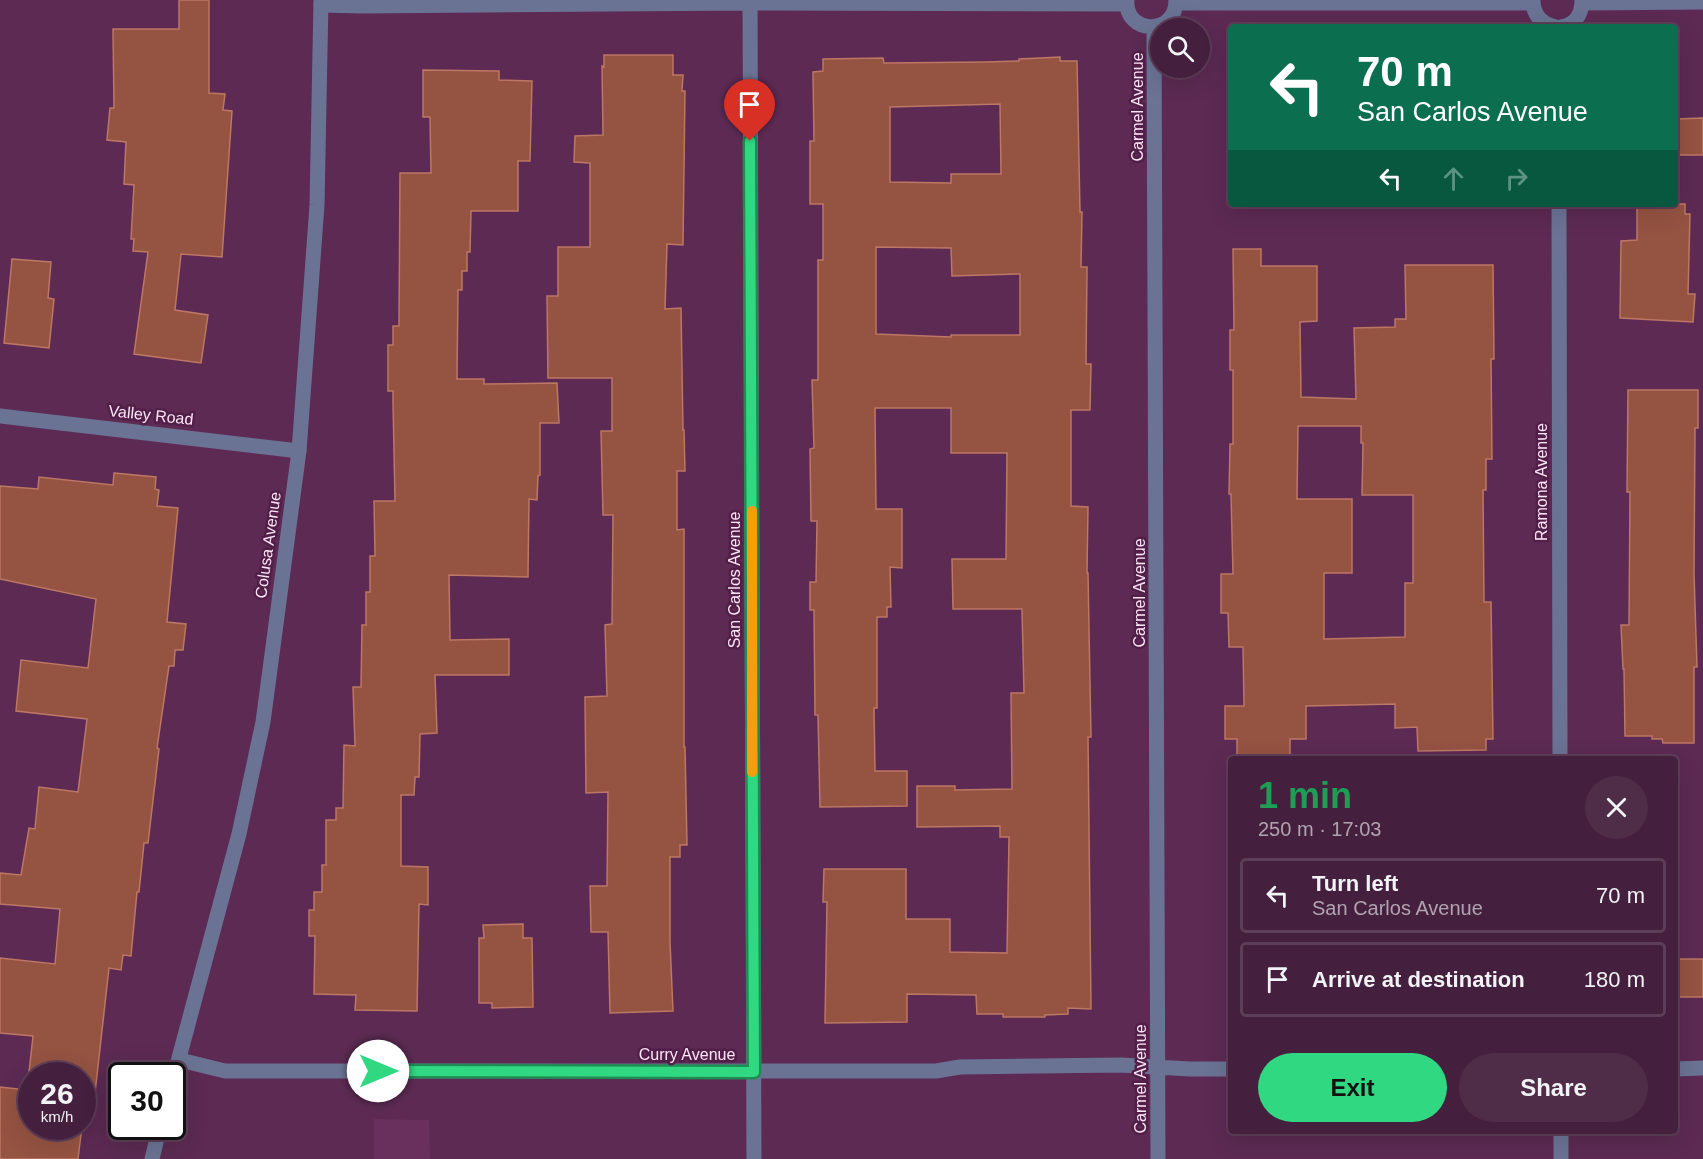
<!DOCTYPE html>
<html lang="en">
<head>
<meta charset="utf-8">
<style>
  body { margin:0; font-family:Helvetica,sans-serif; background:#4f2d49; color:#f1f3f6; height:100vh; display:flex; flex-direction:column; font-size:22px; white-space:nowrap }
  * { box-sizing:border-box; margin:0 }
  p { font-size:20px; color:#b0a3b0 }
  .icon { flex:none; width:33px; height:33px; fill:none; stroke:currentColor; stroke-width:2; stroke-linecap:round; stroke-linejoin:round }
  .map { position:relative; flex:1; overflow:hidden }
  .sheet { position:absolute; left:1228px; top:756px; width:450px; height:378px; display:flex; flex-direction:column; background:#45203e; border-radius:6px; box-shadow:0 6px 24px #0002,0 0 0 2px #5d3e58 }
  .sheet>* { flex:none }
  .hud { position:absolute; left:1228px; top:24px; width:450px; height:183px; border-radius:6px; box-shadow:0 6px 24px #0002,0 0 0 2px #5d3e58; background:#0b6e4f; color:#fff; overflow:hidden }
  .controls { position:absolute; left:1150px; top:18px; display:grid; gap:12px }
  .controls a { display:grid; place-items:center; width:60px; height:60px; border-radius:50%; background:#45203e; box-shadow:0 6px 24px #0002,0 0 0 2px #5d3e58; font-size:30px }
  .speed { position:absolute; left:18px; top:1062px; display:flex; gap:12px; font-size:30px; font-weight:700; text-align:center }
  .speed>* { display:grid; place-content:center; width:78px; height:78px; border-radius:50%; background:#45203e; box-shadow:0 6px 24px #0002,0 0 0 2px #5d3e58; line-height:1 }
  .speed small { font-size:15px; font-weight:400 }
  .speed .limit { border:3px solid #111; border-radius:9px; background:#fff; color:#111 }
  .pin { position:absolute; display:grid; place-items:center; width:51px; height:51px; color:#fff; margin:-62px -26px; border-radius:50% 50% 50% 0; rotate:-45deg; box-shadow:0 0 6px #0007 }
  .pin .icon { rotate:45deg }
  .me { position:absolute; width:66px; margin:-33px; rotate:90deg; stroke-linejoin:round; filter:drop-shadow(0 0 4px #0008) }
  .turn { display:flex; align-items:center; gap:21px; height:126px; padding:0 30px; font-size:27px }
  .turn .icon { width:78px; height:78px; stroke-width:2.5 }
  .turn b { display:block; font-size:42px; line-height:51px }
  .lanes { display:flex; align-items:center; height:57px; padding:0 30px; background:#0003; justify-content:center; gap:30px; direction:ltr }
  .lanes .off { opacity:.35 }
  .round { display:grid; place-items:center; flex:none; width:63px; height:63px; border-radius:32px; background:#4f2d49 }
  .summary { display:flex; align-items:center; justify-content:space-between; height:102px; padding:0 30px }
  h1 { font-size:36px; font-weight:700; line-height:45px; color:#1e9e55 }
  .primary-button { display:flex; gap:12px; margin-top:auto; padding:12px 30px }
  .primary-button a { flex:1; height:69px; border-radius:36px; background:#31d882; color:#111; font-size:24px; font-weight:700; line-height:69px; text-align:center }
  .primary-button a+a { background:#4f2d49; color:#f1f3f6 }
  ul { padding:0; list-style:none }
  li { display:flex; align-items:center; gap:18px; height:75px; margin:0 12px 9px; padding:0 18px; border:3px solid #5d3e58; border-radius:6px }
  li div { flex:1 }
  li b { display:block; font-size:22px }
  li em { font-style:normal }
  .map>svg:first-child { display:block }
  .built { fill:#69305e }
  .building { fill:#955342; stroke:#bd7765; stroke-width:1.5; fill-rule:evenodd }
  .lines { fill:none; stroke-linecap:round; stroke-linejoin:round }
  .minor { stroke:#6b7394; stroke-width:15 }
  .tertiary { stroke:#6b7394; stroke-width:15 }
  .route-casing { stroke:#208c54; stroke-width:15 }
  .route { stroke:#31d882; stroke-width:10 }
  .slow { stroke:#f59e0b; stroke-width:10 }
  .labels { text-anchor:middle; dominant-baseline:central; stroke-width:5; stroke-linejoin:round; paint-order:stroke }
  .street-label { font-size:16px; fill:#ffe5f8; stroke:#511f48 }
</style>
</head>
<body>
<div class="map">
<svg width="1703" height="1159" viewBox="0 0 1703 1159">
  <rect width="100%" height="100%" fill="#5c2a53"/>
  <!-- built -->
  <path class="built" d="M 374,1119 L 429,1120 L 430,1159 L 374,1159 Z"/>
  <!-- building -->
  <path class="building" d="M 179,0 L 209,0 L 209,93 L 225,94 L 223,110 L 232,111 L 222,257 L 181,254 L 175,310 L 208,315 L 201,363 L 134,354 L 148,252 L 133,251 L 134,239 L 131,239 L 134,185 L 124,184 L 126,142 L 107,140 L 110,108 L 114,108 L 113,29 L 179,29 Z
    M 604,55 L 673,55 L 673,75 L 683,75 L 682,91 L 685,91 L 683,245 L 667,244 L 665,309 L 681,308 L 683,430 L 684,430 L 685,471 L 677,471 L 677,530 L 684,529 L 684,747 L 685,747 L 687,845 L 680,845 L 680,857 L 670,857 L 670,942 L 673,1011 L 610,1013 L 608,932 L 591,932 L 590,886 L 607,886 L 608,792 L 586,793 L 585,697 L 607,696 L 605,625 L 612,624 L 613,515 L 603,515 L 601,431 L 612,431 L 612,378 L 548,378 L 547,296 L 558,296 L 558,247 L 590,247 L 590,163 L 574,162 L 575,136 L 603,135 L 602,66 L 604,67 Z
    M 1060,57 L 1060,61 L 1077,61 L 1080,212 L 1082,212 L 1081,267 L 1087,267 L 1086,364 L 1091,364 L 1090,410 L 1071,410 L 1071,506 L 1088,507 L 1087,573 L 1088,573 L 1091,737 L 1088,737 L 1091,1009 L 1068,1008 L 1068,1014 L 1045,1015 L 1045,1017 L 1003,1017 L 1003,1014 L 977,1014 L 976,995 L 907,994 L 907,1022 L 825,1023 L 827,902 L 823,902 L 824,869 L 906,869 L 906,919 L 950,919 L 950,952 L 1007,953 L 1009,837 L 1000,837 L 1000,826 L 917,827 L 917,786 L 955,786 L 955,790 L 1012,789 L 1011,693 L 1024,693 L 1022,609 L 953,609 L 952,559 L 1006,559 L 1007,453 L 951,453 L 951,408 L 875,408 L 876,509 L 902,509 L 902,568 L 890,567 L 891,607 L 887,607 L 887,617 L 877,617 L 877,708 L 874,708 L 875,771 L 907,771 L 907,806 L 820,807 L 818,715 L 815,715 L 814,610 L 810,610 L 810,582 L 816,582 L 817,521 L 811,521 L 810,449 L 814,448 L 812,380 L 818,380 L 818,260 L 823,260 L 823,204 L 810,204 L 810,141 L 814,141 L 813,72 L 823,71 L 823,59 L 883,58 L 884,63 L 986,62 L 1019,61 L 1019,59 ZM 1000,104 L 1001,174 L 951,174 L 951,183 L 890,182 L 890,107 ZM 876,247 L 951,248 L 952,276 L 1020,274 L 1020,335 L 951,335 L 951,337 L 876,334 Z
    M 423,70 L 499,71 L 499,80 L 532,81 L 530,161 L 518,161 L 518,211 L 471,211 L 470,252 L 467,252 L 467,271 L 462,271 L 462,290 L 458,290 L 457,379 L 484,379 L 484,384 L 557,383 L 559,423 L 540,423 L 540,475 L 538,476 L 537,500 L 529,499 L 528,577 L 449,575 L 450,640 L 509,639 L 509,675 L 435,675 L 437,733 L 420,734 L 419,777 L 415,777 L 414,795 L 401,795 L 401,866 L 428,867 L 428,905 L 419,904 L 417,1011 L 355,1010 L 356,995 L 314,994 L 315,936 L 309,936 L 309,910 L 314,910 L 314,892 L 322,892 L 322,865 L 326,865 L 326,820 L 336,820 L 336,808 L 343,808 L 344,745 L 355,746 L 353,687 L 361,687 L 362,625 L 366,625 L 366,592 L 370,592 L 370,556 L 375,556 L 374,501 L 395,501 L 393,402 L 393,391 L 388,391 L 388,345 L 393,345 L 393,326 L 399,326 L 400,173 L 431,173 L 430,117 L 423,117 Z
    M 1703,118 L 1703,155 L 1676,155 L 1676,119 Z
    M 1640,204 L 1685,204 L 1685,214 L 1690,214 L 1688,294 L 1695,294 L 1693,322 L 1620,318 L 1621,241 L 1637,240 L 1637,206 L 1640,206 Z
    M 1233,249 L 1261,249 L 1261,266 L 1317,266 L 1317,321 L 1300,322 L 1301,397 L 1356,399 L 1354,328 L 1395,327 L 1395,319 L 1406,319 L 1405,265 L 1493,265 L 1494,359 L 1491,359 L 1492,459 L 1486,459 L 1486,490 L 1483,490 L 1484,602 L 1491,602 L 1493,739 L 1486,739 L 1486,750 L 1418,751 L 1417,727 L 1395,728 L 1395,704 L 1306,706 L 1306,739 L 1290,739 L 1290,759 L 1237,759 L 1237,739 L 1225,739 L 1225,706 L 1244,706 L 1243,647 L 1229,647 L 1228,613 L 1221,613 L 1221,574 L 1233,574 L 1231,494 L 1229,494 L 1230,444 L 1233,444 L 1233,370 L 1230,370 L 1230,330 L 1234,330 ZM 1298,426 L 1361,426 L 1361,443 L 1363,443 L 1362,495 L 1413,495 L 1413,583 L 1405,583 L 1405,637 L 1324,639 L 1324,573 L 1352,573 L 1352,499 L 1297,499 Z
    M 12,259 L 51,262 L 48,298 L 54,299 L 49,348 L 4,343 Z
    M 1628,390 L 1698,390 L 1698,428 L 1695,428 L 1694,573 L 1697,667 L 1694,667 L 1694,743 L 1663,743 L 1662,739 L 1652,739 L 1652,736 L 1625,736 L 1624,669 L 1623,669 L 1621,625 L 1629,625 L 1630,492 L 1627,492 Z
    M 114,473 L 156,477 L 155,489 L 159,490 L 157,506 L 178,508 L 167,622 L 186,624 L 183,650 L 175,650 L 174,666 L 169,666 L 157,748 L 159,749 L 148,843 L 144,843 L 139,892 L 137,892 L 131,956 L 123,955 L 121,970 L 109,968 L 95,1093 L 93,1103 L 85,1102 L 82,1123 L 82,1076 L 32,1076 L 32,1126 L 82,1126 L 78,1159 L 0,1159 L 0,1087 L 27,1090 L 33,1036 L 0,1033 L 0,958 L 55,964 L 60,909 L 0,904 L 0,873 L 21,875 L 29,828 L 35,829 L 39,787 L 78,792 L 87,719 L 16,711 L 21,660 L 88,668 L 96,599 L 0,579 L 0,486 L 38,489 L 39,477 L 113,485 Z
    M 523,924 L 523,938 L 532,938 L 533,1007 L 492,1008 L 492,1003 L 479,1003 L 479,938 L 484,938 L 483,925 Z
    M 1676,959 L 1703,959 L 1703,997 L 1676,997 Z"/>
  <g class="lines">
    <!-- minor -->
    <path class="minor" d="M 750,0 L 754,1159
      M 1127,0 C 1124,34 1176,37 1176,0
      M 1533,0 C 1533,15 1541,24 1556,27
      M 1176,3 L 1533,3
      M 1583,3 L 1703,2
      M 321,5 L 361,6 L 750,3 L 1126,4
      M 1154,27 L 1158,1159
      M 1561,27 C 1575,25 1582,14 1582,0
      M 1559,204 L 1560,759
      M 0,416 L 299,451
      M 180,1060 L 225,1071 L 936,1071 L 960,1067 L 1121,1065 L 1190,1069 L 1232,1069
      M 1676,1069 L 1703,1068
      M 1561,1131 L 1561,1159"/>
    <!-- tertiary -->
    <path class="tertiary" d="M 172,1084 L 239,834 L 263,722 L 299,451 L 317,205 L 321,0
      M 152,1159 L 160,1126"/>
  </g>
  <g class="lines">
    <defs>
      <path id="route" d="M 378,1071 L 754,1072 L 750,141"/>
    </defs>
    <!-- route casing -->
    <use href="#route" class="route-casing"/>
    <!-- route -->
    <use href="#route" class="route"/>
    <!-- slow -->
    <path class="slow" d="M 752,511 L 752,772"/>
  </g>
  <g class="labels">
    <!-- street labels -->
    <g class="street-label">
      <text transform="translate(1137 107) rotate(-90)">Carmel Avenue</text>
      <text transform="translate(151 415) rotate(6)">Valley Road</text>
      <text transform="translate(1541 482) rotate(-90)">Ramona Avenue</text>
      <text transform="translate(268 545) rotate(-82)">Colusa Avenue</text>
      <text transform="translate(734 580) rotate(-90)">San Carlos Avenue</text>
      <text transform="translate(1139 593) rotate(-90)">Carmel Avenue</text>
      <text x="687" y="1054">Curry Avenue</text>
      <text transform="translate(1140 1079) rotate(-90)">Carmel Avenue</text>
    </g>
  </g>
</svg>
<div class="controls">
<a><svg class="icon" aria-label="search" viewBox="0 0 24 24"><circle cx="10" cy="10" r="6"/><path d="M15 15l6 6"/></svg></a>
</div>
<div class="speed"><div>26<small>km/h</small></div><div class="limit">30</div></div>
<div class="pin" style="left:750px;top:141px;background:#d93025"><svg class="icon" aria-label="arrive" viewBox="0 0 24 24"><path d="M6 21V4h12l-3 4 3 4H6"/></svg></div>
<svg class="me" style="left:378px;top:1071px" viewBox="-20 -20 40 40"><circle r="19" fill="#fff"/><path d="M0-13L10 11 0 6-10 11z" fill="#31d882"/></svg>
<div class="hud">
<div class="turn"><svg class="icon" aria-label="left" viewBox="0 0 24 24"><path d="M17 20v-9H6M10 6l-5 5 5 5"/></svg><div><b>70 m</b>San Carlos Avenue</div></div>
<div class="lanes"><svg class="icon" aria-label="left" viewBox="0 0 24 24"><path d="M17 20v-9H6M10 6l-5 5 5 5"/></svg><svg class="icon off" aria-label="ahead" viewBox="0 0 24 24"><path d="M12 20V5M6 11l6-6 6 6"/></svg><svg class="icon off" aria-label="right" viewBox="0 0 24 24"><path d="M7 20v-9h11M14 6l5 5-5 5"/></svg></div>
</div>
<section class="sheet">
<div class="summary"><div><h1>1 min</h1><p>250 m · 17:03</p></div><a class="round"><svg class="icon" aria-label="close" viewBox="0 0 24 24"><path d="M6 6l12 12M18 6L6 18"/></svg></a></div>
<ul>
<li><svg class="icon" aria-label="left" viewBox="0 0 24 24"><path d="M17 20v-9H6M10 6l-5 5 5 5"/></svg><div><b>Turn left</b><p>San Carlos Avenue</p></div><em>70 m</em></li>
<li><svg class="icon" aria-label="arrive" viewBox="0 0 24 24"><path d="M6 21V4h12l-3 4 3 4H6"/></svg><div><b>Arrive at destination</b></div><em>180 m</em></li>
</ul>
<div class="primary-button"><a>Exit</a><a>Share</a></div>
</section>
</div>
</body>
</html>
